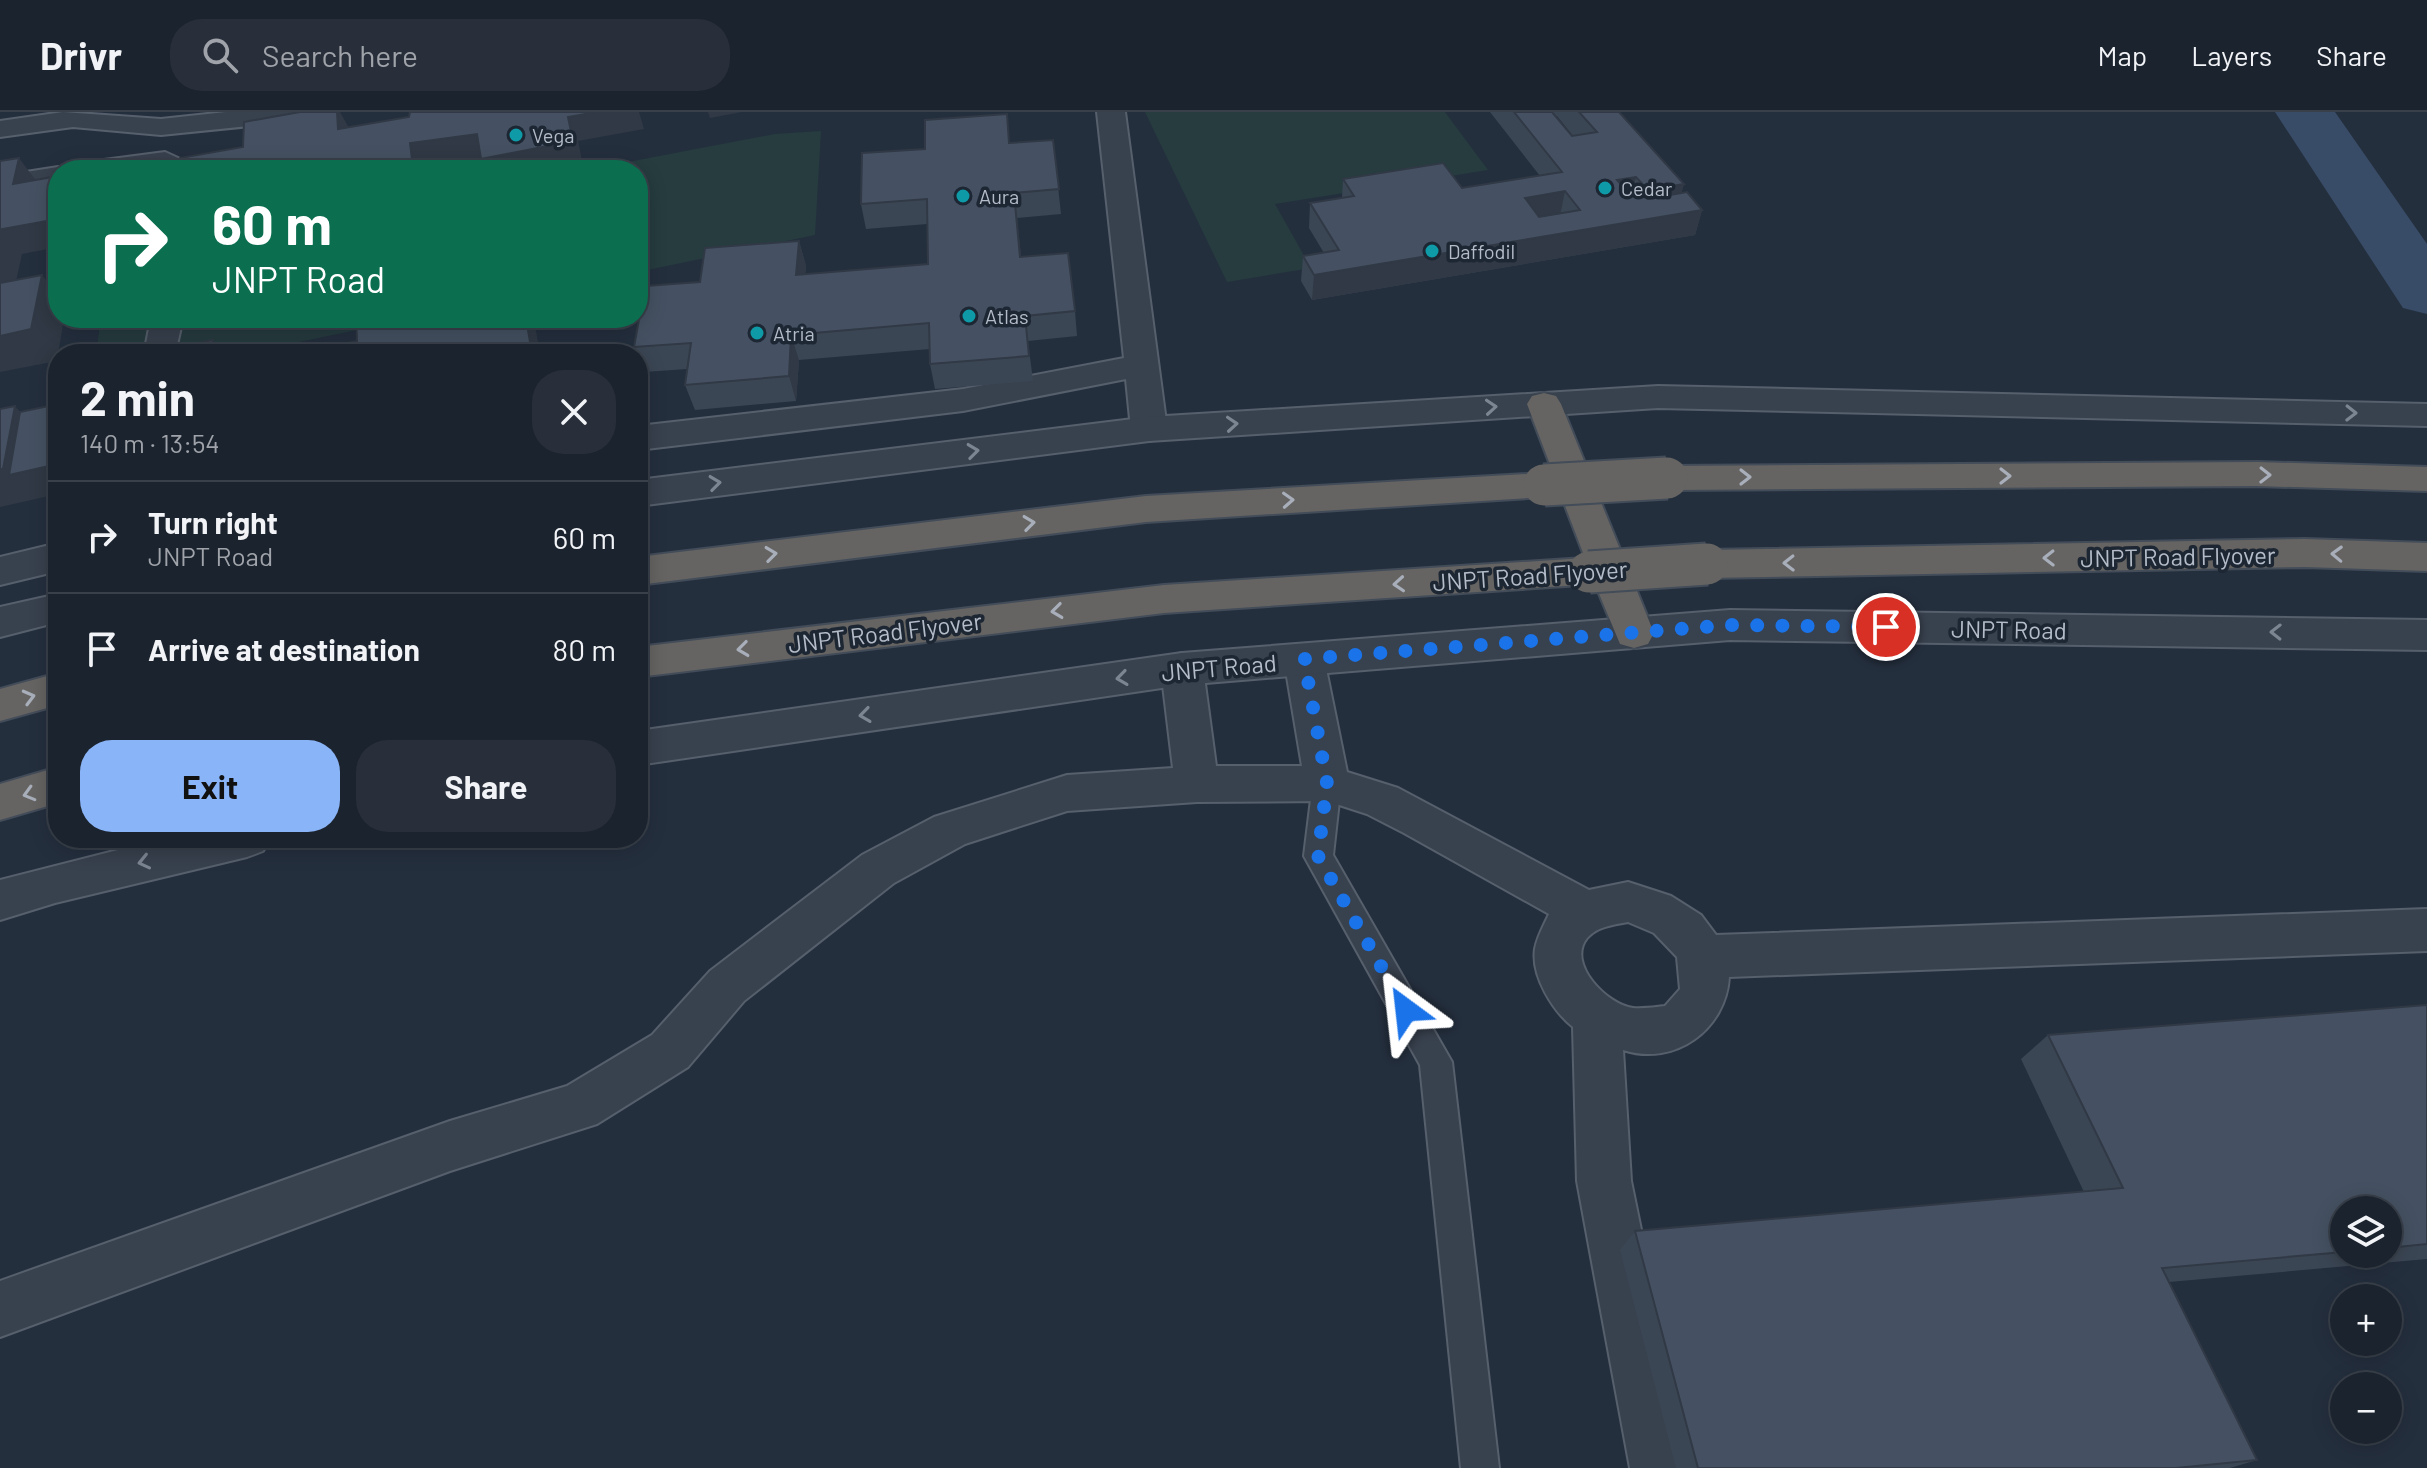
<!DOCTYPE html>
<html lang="en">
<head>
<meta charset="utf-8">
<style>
  body { margin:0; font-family:Barlow,sans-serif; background:#282f3a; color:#f1f3f6; height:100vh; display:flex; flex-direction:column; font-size:30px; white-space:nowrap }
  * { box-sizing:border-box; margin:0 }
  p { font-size:26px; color:#a0a4aa }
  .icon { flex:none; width:44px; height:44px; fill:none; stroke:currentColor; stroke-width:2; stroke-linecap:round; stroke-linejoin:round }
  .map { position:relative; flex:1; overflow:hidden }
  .details { position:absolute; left:48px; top:232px; width:600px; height:504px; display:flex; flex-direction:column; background:#1b232e; border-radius:32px; box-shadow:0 4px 20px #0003,0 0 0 2px #39404a }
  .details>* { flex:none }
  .top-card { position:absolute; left:48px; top:48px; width:600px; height:168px; border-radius:32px; box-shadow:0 4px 20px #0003,0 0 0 2px #39404a; background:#0b6e4f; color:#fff; overflow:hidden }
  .tools { position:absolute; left:2330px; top:1084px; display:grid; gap:16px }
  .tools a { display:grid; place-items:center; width:72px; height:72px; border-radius:50%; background:#1b232e; box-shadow:0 4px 20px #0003,0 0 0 2px #39404a; font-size:40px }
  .pin { position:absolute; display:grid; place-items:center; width:68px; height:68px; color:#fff; margin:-34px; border:4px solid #fff; border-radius:50%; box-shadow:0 2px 8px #0007 }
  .me { position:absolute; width:88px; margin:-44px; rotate:330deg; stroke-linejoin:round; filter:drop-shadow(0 0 6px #0008) }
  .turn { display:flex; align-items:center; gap:28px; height:168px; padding:0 32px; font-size:36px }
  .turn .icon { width:104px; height:104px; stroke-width:2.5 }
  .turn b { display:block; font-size:56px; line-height:68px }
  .round { display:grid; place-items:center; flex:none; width:84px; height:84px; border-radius:32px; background:#282f3a }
  .headline { display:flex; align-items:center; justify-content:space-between; height:136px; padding:0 32px }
  h1 { font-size:48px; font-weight:700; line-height:60px }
  .button { display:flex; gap:16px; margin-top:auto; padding:16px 32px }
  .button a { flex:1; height:92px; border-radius:32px; background:#8ab4f8; color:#111; font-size:32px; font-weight:700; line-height:92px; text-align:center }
  .button a+a { background:#282f3a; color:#f1f3f6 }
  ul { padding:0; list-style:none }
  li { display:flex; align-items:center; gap:24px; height:112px; padding:0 32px; border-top:2px solid #39404a }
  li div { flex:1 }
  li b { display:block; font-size:30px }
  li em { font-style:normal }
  header { display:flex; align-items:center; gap:48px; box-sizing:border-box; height:112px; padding:0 40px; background:#1b232e; border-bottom:2px solid #39404a }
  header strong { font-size:38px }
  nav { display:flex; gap:44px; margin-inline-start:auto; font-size:28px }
  .search { width:560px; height:72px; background:#282f3a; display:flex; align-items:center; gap:20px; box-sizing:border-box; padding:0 28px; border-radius:32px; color:#a0a4aa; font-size:30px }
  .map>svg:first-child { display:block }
  .green { fill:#263c3f }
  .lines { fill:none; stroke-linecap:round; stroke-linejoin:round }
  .river { fill:#394c67; fill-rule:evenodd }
  .service-casing { stroke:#565f6c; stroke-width:4 }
  .minor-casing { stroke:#565f6c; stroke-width:4 }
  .tertiary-casing { stroke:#565f6c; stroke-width:4 }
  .trunk-casing { stroke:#434c59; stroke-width:4 }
  .service { fill:#38414e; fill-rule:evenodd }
  .minor { fill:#38414e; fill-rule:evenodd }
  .tertiary { fill:#38414e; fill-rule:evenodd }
  .trunk { fill:#656462; fill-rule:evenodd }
  .trunk-bridge-casing { stroke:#434c59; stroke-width:45; stroke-linecap:butt }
  .trunk-bridge { stroke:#656462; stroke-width:41 }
  .wall { fill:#3b4654; fill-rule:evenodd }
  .shaded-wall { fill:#303945 }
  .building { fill:#455162; stroke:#303945; stroke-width:2; fill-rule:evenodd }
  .oneway { stroke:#7c8592 }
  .oneway2 { stroke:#a8afba }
  .route { stroke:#1a73e8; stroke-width:14; stroke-dasharray:0 25.2 }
  .culture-dot { fill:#0f9aa8; stroke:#1d2633; stroke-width:3 }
  .labels { text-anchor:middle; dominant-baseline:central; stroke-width:7; stroke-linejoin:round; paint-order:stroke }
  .far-poi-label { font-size:20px; fill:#b4bcc9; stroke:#1d2633; text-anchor:start }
  .street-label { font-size:24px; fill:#b4bcc9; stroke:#1d2633 }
</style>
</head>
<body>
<header>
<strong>Drivr</strong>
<div class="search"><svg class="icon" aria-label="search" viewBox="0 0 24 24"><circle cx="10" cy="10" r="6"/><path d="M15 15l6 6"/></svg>Search here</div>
<nav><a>Map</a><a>Layers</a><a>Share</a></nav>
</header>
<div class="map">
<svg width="2427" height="1356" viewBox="0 0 2427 1356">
  <rect width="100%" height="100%" fill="#242f3e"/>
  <!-- green -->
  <path class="green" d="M 1145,0 L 1445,0 L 1488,58 L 1275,92 L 1311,156 L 1227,170 Z
    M 821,19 L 815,123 L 638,160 L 638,58 L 586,58 L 775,22 Z
    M 101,206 L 415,206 L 241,242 L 96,242 Z"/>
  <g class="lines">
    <!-- river -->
    <path class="river" d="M 2275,0 L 2335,0 L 2427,132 L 2427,202 L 2403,196 Z"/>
    <defs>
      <path id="service" d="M 1327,660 L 1337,663 L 1341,671 L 1333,743 L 1452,950 L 1499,1356 L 1461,1356 L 1420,953 L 1304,744 L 1313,671 L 1317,663 Z"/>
      <path id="minor" d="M 63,0 L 161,7 L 226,0 L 323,0 L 319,6 L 309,8 L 161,23 L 73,15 L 0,25 L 0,9 Z
        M 1097,0 L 1125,0 L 1167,317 L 1162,325 L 1149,329 L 1136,325 L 1131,317 L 1126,267 L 963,299 L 638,338 L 638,314 L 963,277 L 1124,246 Z
        M 165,40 L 191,52 L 196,58 L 81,58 L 86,52 L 96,49 Z
        M 58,55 L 69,58 L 58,58 L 58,73 L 0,82 L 0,64 Z
        M 151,206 L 183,206 L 175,242 L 149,242 L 145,237 Z
        M 58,431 L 58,459 L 0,473 L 0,445 Z
        M 1304,532 L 1318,536 L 1324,547 L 1347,660 L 1398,676 L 1589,778 L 1628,770 L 1671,784 L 1701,803 L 1716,823 L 2427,797 L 2427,839 L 1729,865 C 1726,917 1675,955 1623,938 L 1631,1069 L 1690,1356 L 1630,1356 L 1577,1069 L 1573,915 C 1553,899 1531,864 1535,837 C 1537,825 1544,813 1549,802 L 1404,721 L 1367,702 L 1327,689 L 1197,690 L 1067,699 L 965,732 L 894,771 L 744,889 L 688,955 L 597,1012 L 450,1059 L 0,1225 L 0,1169 L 450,1009 L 567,974 L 652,923 L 710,859 L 862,743 L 934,705 L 1067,663 L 1173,656 L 1161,557 L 1167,546 L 1182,541 L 1197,546 L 1203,557 L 1216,654 L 1302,654 L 1284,547 L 1290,536 ZM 1628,810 L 1654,821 L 1677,845 L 1680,877 L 1665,894 C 1655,895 1643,897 1633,896 C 1608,893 1566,852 1587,826 C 1598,814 1613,813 1628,810 Z"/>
      <path id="tertiary" d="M 1658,274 L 2427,292 L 2427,314 L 1658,296 L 1149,329 L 638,394 L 638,368 L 1149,305 Z
        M 58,482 L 58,510 L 0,525 L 0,495 Z
        M 1730,498 L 2427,508 L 2427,538 L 1730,528 L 1182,573 L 638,653 L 638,619 L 1182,541 Z
        M 165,726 L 270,726 L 263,739 L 247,745 L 55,791 L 0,808 L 0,768 Z"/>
      <path id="trunk" d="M 1544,281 L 1556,284 L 1561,292 L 1654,521 L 1648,532 L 1634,536 L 1620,532 L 1595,472 L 1164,501 L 638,565 L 638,535 L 1164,473 L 1585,446 L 1559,378 L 1544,385 L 1146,410 L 638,473 L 638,445 L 1146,384 L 1544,361 L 1554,363 L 1527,292 L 1532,284 Z
        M 2257,350 L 2427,355 L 2427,379 L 2257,374 L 1667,378 L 1654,375 L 1649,366 L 1654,357 L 1667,354 Z
        M 2305,427 L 2427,431 L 2427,459 L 2305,455 L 1707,466 L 1693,462 L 1688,452 L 1693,442 L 1707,438 Z
        M 58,561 L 58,593 L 0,609 L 0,577 Z
        M 58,655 L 58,691 L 0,708 L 0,672 Z"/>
    </defs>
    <!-- service casing -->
    <use href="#service" class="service-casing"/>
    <!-- minor casing -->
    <use href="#minor" class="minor-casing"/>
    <!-- tertiary casing -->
    <use href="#tertiary" class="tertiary-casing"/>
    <!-- trunk casing -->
    <use href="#trunk" class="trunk-casing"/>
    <!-- service -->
    <use href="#service" class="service"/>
    <!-- minor -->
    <use href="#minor" class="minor"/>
    <!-- tertiary -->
    <use href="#tertiary" class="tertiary"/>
    <!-- trunk -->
    <use href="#trunk" class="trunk"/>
    <defs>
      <path id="trunk-bridge" d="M 1544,373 L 1667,366
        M 1589,460 L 1707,452"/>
    </defs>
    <!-- trunk-bridge casing -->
    <use href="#trunk-bridge" class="trunk-bridge-casing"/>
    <!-- trunk-bridge -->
    <use href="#trunk-bridge" class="trunk-bridge"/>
  </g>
  <!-- wall -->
  <path class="wall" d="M 1490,0 L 1619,0 L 1684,72 L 1681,81 L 1702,98 L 1695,123 L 1312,188 L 1301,169 L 1303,144 L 1324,141 L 1309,116 L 1310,91 L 1342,86 L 1343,67 L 1462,76 L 1540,64 ZM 1556,4 L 1557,4 L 1573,24 L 1572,24 Z
    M 1053,28 L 1061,102 L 1017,106 L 1021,145 L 1075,199 L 1077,224 L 1028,229 L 1033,269 L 935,277 L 930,252 L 930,237 L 799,248 L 796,289 L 695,298 L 685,273 L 687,257 L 644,260 L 638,245 L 638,242 L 637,242 L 634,235 L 700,170 L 799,129 L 806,154 L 805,162 L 928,152 L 927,112 L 866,117 L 861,92 L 1010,31 Z
    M 2427,893 L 2427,1147 L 2169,1170 L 2257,1348 L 2230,1356 L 1676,1356 L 1620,1138 L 1635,1119 L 2084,1080 L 2021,947 L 2048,923 ZM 2344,1098 L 2388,1098 L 2388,1142 L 2344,1142 Z"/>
  <!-- shaded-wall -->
  <path class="shaded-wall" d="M 337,0 L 340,0 L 350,18 L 338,17 Z
    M 597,0 L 639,0 L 644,17 L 578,29 L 583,54 L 562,58 L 486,58 L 481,47 L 423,55 L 423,58 L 392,58 L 410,31 Z
    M 708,0 L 742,0 L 710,6 Z
    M 19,46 L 37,70 L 13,72 Z
    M 1636,65 L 1630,90 L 1617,68 Z
    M 1684,72 L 1677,97 L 1641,103 L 1648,78 Z
    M 1565,79 L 1560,104 L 1520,111 L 1525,86 Z
    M 1702,98 L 1695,123 L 1312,188 L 1314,163 Z
    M 58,107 L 58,135 L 22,142 L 8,206 L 0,196 L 0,127 L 2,117 Z
    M 799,129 L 806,154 L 803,188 L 796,163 Z
    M 42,163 L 58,184 L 58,206 L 64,206 L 57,249 L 0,260 L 0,224 Z
    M 526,206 L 530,206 L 536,219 L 540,242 L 532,242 Z
    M 791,223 L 799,248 L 796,289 L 789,264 Z
    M 213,228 L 223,242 L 212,242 Z
    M 15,294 L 42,325 L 58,352 L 58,382 L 0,395 L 0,357 Z"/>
  <!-- building -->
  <path class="building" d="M 300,0 L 337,0 L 338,17 L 409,5 L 410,0 L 597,0 L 568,5 L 573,29 L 481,47 L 477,22 L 410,31 L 413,54 L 392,58 L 179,58 L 180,46 L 243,35 L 244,10 Z
    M 1514,0 L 1552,0 L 1572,24 L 1597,20 L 1579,0 L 1619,0 L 1684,72 L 1648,78 L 1636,65 L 1617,68 L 1626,78 L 1639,76 L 1648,87 L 1687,80 L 1702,98 L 1314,163 L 1303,144 L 1339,138 L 1310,91 L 1354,84 L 1343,67 L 1443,51 L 1462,76 L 1562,60 ZM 1565,79 L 1580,98 L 1539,105 L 1525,86 Z
    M 1007,2 L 1009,31 L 1053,28 L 1059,77 L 1014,81 L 1020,145 L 1068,141 L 1075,199 L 1025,204 L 1029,244 L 930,252 L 929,211 L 791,223 L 789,264 L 685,273 L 691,231 L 634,235 L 645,174 L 700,170 L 705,136 L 799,129 L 796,163 L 928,152 L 927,87 L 861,92 L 862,41 L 925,37 L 925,8 Z
    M 19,46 L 13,72 L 58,64 L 58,107 L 2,117 L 0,127 L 0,49 Z
    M 42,163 L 31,217 L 0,224 L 0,171 Z
    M 356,206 L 458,206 L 458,208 L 469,206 L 526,206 L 532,242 L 297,242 L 357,229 Z
    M 213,228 L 212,242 L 143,242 Z
    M 58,292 L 58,352 L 9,363 L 20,300 Z
    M 15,294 L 3,357 L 0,357 L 0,297 Z
    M 2427,893 L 2427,1132 L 2388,1136 L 2388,1098 L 2344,1098 L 2344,1140 L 2162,1156 L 2257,1348 L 2176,1356 L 1698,1356 L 1635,1119 L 2123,1076 L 2048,923 Z"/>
  <!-- one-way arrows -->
  <defs><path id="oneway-chevron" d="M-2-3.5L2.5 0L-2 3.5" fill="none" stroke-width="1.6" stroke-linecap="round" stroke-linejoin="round" transform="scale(2)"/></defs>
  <g class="oneway">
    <use href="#oneway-chevron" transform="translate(1491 295) rotate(-4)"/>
    <use href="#oneway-chevron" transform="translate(2351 301) rotate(1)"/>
    <use href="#oneway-chevron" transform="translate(1232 312) rotate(-4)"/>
    <use href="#oneway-chevron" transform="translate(973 339) rotate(-7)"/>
    <use href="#oneway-chevron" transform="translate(715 371) rotate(-7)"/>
    <use href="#oneway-chevron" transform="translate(2276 520) rotate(-179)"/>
    <use href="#oneway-chevron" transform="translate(1122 566) rotate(172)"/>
    <use href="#oneway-chevron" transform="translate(865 603) rotate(172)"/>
    <use href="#oneway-chevron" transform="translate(144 750) rotate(167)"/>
  </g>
  <g class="oneway2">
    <use href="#oneway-chevron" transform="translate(2265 363) rotate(1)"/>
    <use href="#oneway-chevron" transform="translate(2005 364)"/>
    <use href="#oneway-chevron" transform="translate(1745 365)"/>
    <use href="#oneway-chevron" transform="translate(1288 388) rotate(-3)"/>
    <use href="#oneway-chevron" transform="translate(1029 411) rotate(-7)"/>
    <use href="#oneway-chevron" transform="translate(771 442) rotate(-7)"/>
    <use href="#oneway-chevron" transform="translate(2337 442) rotate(-178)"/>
    <use href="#oneway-chevron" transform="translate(2049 446) rotate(179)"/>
    <use href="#oneway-chevron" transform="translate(1789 451) rotate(179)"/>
    <use href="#oneway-chevron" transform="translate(1399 472) rotate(176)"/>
    <use href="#oneway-chevron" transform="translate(1057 499) rotate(173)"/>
    <use href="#oneway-chevron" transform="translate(743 537) rotate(173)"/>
    <use href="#oneway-chevron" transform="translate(29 585) rotate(-15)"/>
    <use href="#oneway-chevron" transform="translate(29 682) rotate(164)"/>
  </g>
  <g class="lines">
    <!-- route -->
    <path class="route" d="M 1406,898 L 1318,744 L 1327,671 L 1304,547 L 1730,513 L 1886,515"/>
  </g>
  <!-- markers -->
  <g class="culture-dot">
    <circle cx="516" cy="23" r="8"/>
    <circle cx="1605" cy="76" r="8"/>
    <circle cx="963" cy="84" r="8"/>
    <circle cx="1432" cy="139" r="8"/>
    <circle cx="969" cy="204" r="8"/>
    <circle cx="757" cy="221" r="8"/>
  </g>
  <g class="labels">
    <!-- far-poi labels -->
    <g class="far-poi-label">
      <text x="532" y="23">Vega</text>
      <text x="1621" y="76">Cedar</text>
      <text x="979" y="84">Aura</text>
      <text x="1448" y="139">Daffodil</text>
      <text x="985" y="204">Atlas</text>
      <text x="773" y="221">Atria</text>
    </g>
    <!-- street labels -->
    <g class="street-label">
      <text transform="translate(2178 444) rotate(-1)">JNPT Road Flyover</text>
      <text transform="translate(1530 463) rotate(-4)">JNPT Road Flyover</text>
      <text transform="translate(2009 517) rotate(1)">JNPT Road</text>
      <text transform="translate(885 520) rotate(-7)">JNPT Road Flyover</text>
      <text transform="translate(1219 555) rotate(-5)">JNPT Road</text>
    </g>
  </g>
</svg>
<div class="tools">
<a><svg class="icon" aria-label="layers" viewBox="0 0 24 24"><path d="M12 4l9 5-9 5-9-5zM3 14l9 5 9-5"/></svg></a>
<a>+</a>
<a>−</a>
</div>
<div class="pin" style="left:1886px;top:515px;background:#d93025"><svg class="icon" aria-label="arrive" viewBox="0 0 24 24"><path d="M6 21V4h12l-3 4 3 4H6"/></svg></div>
<svg class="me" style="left:1406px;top:898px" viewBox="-20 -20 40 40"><path d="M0-17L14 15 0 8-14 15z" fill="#1a73e8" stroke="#fff" stroke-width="4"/></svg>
<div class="top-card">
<div class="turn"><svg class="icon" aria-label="right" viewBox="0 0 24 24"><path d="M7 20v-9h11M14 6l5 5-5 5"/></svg><div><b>60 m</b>JNPT Road</div></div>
</div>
<section class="details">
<div class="headline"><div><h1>2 min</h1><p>140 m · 13:54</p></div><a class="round"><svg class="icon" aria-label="close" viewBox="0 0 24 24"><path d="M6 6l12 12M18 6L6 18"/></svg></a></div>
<ul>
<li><svg class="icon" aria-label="right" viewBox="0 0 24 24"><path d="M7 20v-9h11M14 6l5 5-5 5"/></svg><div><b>Turn right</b><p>JNPT Road</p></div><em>60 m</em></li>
<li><svg class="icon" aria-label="arrive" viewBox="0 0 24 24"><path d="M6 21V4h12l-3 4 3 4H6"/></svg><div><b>Arrive at destination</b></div><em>80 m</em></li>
</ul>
<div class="button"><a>Exit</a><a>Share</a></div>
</section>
</div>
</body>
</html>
